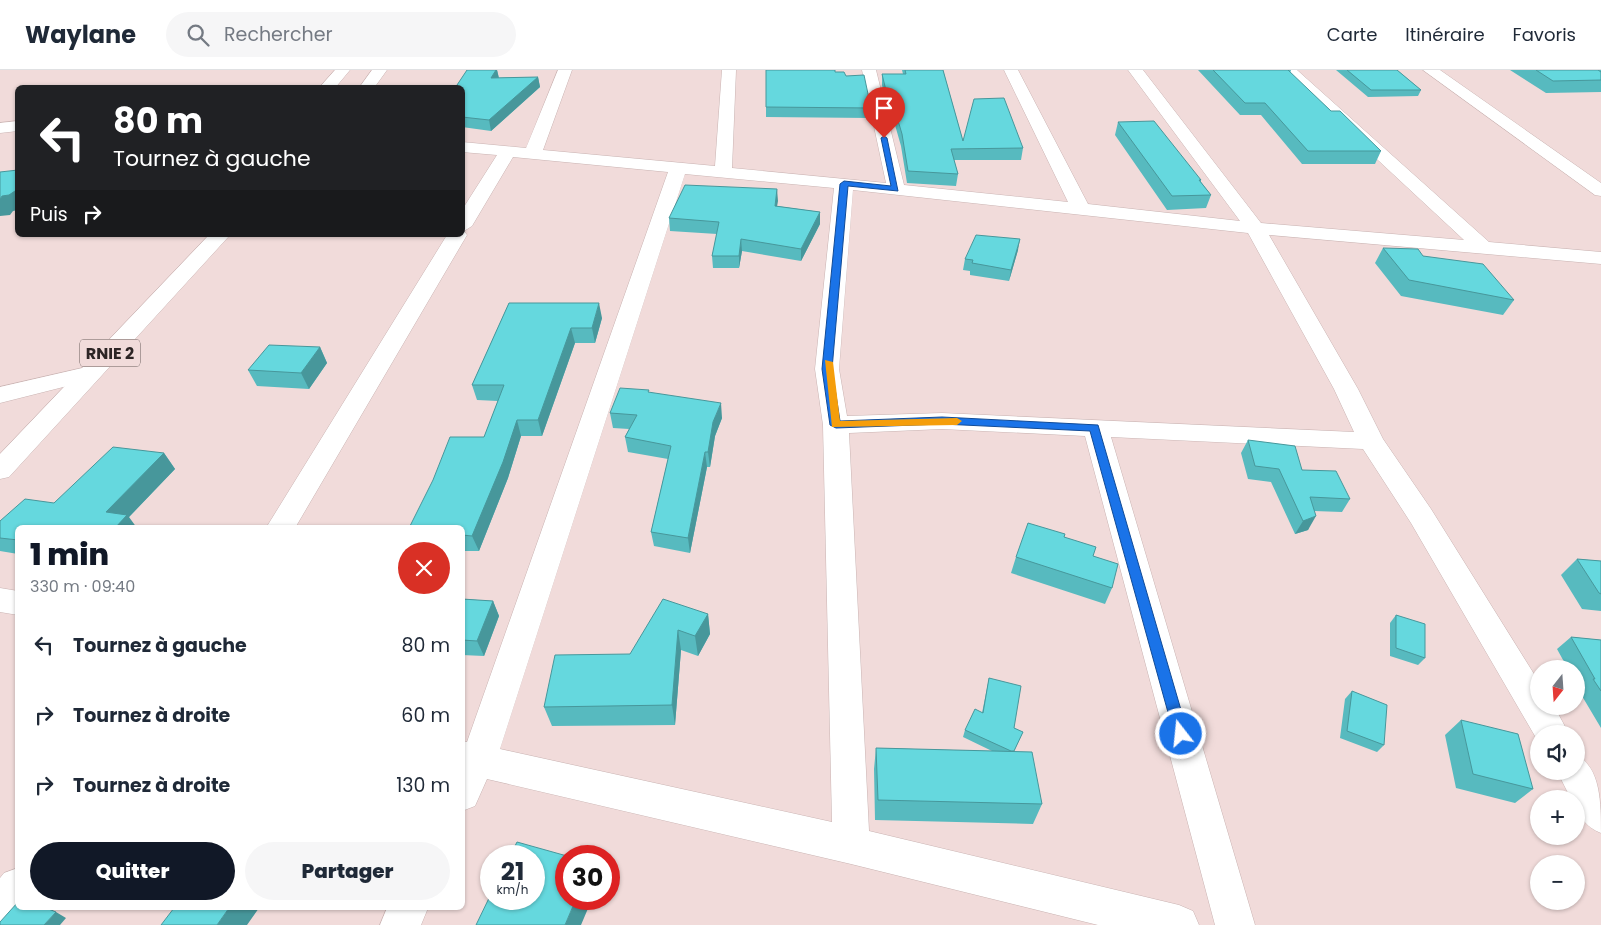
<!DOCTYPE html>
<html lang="fr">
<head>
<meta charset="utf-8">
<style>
  body { margin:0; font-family:Poppins,sans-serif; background:#f6f6f7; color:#1f2937; height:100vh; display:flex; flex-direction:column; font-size:19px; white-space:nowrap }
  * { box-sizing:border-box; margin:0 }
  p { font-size:16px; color:#747a83 }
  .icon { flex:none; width:28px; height:28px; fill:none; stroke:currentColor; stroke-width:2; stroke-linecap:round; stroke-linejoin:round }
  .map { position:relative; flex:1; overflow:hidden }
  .details { position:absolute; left:15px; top:455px; width:450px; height:385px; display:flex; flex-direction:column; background:#fff; border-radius:8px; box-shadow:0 1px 4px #0004 }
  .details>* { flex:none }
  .guide { position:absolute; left:15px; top:15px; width:450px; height:152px; border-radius:8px; box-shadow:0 1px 4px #0004; background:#202124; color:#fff; overflow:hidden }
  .needle { width:32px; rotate:197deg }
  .tools { position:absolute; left:1530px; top:590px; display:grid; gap:10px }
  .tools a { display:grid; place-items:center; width:55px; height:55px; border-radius:50%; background:#fff; box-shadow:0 1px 4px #0004; font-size:25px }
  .speed { position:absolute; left:480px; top:775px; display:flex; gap:10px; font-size:25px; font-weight:700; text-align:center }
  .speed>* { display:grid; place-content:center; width:65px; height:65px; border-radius:50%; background:#fff; box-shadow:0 1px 4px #0004; line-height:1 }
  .speed small { font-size:12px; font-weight:400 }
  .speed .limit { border:8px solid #d22; background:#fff; color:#111 }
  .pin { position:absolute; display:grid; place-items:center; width:42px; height:42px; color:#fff; margin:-51px -21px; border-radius:50% 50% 50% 0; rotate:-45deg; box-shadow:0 0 5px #0007 }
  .pin .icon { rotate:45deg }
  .me { position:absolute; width:55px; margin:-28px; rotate:344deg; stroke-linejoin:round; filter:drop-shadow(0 0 4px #0008) }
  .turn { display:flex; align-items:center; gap:18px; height:105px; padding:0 15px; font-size:22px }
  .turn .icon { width:65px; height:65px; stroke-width:2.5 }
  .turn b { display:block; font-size:35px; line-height:42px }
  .then { display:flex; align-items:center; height:48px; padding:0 15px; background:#0003; gap:10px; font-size:19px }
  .round { display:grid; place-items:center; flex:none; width:52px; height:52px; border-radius:26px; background:#f6f6f7 }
  .summary { display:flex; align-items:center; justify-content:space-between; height:85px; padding:0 15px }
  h1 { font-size:30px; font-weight:800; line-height:38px; color:#111827 }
  .button { display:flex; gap:10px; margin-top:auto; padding:10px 15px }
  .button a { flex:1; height:58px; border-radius:30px; background:#111827; color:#fff; font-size:20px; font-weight:800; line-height:58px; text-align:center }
  .button a+a { background:#f6f6f7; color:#1f2937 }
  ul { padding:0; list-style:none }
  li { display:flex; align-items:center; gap:15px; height:70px; padding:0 15px }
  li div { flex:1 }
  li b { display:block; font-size:19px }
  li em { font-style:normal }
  header { display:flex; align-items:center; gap:30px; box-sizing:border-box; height:70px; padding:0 25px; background:#fff; border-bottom:1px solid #e0e1e3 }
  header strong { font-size:24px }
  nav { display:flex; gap:28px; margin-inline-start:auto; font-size:18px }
  .search { width:350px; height:45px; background:#f6f6f7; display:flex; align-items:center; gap:12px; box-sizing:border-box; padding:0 18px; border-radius:28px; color:#747a83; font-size:19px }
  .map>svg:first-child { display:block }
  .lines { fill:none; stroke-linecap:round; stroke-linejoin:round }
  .minor-casing { stroke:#c9b3b2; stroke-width:1 }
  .major-casing { stroke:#c9b3b2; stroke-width:1 }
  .minor { fill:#fff; fill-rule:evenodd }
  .major { fill:#fff; fill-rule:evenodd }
  .wall { fill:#57babf }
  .shaded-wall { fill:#47979b }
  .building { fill:#65d8de; stroke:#47979b }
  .route { fill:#1a73e8; stroke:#114b97 }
  .slow { fill:#f59e0b }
  .labels { text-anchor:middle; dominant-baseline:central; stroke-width:4; stroke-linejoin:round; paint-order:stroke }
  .shield { fill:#f1dbda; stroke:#685c5b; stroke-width:1 }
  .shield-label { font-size:16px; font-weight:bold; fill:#2d2525 }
</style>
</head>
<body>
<header>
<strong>Waylane</strong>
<div class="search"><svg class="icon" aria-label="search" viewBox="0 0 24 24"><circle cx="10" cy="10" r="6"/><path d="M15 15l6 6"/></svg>Rechercher</div>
<nav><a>Carte</a><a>Itinéraire</a><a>Favoris</a></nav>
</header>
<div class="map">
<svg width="1601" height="855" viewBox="0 0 1601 855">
  <rect width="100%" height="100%" fill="#f1dbda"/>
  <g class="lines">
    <defs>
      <path id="minor" d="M 558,0 L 572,0 L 543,80 L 715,96 L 722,0 L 736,0 L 732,98 L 886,113 L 862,0 L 876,0 L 904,115 L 1068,132 L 1004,0 L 1018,0 L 1088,134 L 1240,151 L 1128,0 L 1143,0 L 1261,153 L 1464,170 L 1281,0 L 1297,0 L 1489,172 L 1601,182 L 1601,194 L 1269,165 L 1358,319 L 1383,369 L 1431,439 L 1539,612 L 1539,636 L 1554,636 L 1569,664 L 1539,664 L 1539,673 L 1411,453 L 1363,379 L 1111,367 L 1255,855 L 1215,855 L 1085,366 L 942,359 L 849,363 L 869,761 L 1179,835 L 1193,841 L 1199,855 L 1098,855 L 851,794 L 487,709 L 475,736 L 462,741 L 462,671 L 467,672 L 668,102 L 513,87 L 472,156 L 464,161 L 467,165 L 295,458 L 266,458 L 447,165 L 462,165 L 462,140 L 497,85 L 462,82 L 462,72 L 526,78 ZM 685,104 L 834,118 L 815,299 L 823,355 L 832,752 L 500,679 ZM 853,120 L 1248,163 L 1334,319 L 1354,362 L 942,343 L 847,346 L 839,299 Z
        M 1423,0 L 1440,0 L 1601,113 L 1601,126 L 1595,125 Z
        M 18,51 L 18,61 L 0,63 L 0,53 Z
        M 91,296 L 99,298 L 103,303 L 99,308 L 0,333 L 0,317 Z
        M 0,518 L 18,521 L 18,545 L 0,542 Z
        M 1576,685 C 1601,697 1601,734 1601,763 C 1586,757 1576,745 1576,729 L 1571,729 L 1557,701 L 1576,701 Z
        M 18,798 L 18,838 L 26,838 L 14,851 L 0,855 L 0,808 L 4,803 Z
        M 387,838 L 428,838 L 421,855 L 380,855 Z"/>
      <path id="major" d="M 335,0 L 350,0 L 335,18 L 319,18 Z
        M 372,0 L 387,0 L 374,18 L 359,18 Z
        M 209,165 L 230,165 L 9,407 L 0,409 L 0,384 Z"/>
    </defs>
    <!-- minor casing -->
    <use href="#minor" class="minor-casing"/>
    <!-- major casing -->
    <use href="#major" class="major-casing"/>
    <!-- minor -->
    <use href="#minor" class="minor"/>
    <!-- major -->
    <use href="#major" class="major"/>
  </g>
  <!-- wall -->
  <path class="wall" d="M 467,0 L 497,0 L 499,8 L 538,7 L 540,17 L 491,61 L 462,57 L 462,18 Z
    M 902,0 L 943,0 L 963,71 L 1023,78 L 1021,90 L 954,90 L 958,104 L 956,116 L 907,113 L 901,76 L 893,48 L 890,48 L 882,15 L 882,4 L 903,4 Z
    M 1198,0 L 1291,0 L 1290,3 L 1331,41 L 1381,81 L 1375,94 L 1302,94 L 1261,45 L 1240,45 Z
    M 1336,0 L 1397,0 L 1421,20 L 1418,26 L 1368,27 Z
    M 1510,0 L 1601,0 L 1601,22 L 1546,23 Z
    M 835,2 L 846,6 L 871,38 L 870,48 L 766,47 L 766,37 Z
    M 1118,52 L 1201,110 L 1201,112 L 1211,125 L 1206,138 L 1167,140 L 1115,65 Z
    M 777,119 L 777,136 L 820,142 L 820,154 L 801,191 L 742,181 L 739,198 L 713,198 L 712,186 L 717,164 L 670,161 L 669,148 Z
    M 1383,178 L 1423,186 L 1514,230 L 1503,245 L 1401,226 L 1375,193 Z
    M 1018,180 L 1009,211 L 970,205 L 970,201 L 963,200 L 965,189 Z
    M 509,233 L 602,248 L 595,273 L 575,273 L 542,366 L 521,366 L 508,408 L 479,481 L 462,481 L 462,458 L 484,367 L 498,331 L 477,330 L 472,315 Z
    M 320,277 L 327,293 L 309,319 L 257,316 L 248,300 Z
    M 649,323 L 722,348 L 715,366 L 710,397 L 707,397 L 690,483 L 654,476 L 651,462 L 668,389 L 628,382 L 625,367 L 629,359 L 613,358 L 610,343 Z
    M 1248,370 L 1302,400 L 1350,429 L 1342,442 L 1314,441 L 1308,460 L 1295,464 L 1271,412 L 1248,409 L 1241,383 Z
    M 164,383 L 175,399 L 129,447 L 18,458 L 18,484 L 0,481 L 0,451 L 54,433 Z
    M 1064,467 L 1093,486 L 1112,518 L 1105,534 L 1011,503 L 1016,487 Z
    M 1577,489 L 1601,491 L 1601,541 L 1582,539 L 1561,505 Z
    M 462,529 L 493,531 L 499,546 L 484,586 L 462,585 Z
    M 708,544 L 710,564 L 698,586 L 681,580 L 675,655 L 552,656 L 544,637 L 630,584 Z
    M 1396,545 L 1425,588 L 1418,595 L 1390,586 L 1390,553 Z
    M 1571,567 L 1601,570 L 1601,658 L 1579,621 L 1580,620 L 1576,613 L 1576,599 L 1568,599 L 1557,579 Z
    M 989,608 L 1014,658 L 1023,662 L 1014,681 L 1042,734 L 1033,754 L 875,750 L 874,699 L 876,678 L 992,681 L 963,667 L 965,660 L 982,643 Z
    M 1352,621 L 1384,675 L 1377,682 L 1340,668 L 1345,629 Z
    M 1461,650 L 1533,719 L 1515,733 L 1456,718 L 1445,665 Z"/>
  <!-- shaded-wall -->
  <path class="shaded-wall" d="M 496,0 L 497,0 L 499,9 L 491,8 Z
    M 538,7 L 540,17 L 491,61 L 489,50 Z
    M 18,119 L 18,140 L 13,141 L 10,145 L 0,146 L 0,129 L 2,126 Z
    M 777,119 L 778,131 L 775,148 L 775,136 Z
    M 820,142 L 820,154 L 801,191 L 801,179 Z
    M 741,169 L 742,181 L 739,198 L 739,186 Z
    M 1020,169 L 1018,180 L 1009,211 L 1011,200 Z
    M 599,233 L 602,248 L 595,273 L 592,258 Z
    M 571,258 L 575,273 L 542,366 L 538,350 Z
    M 320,277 L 327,293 L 309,319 L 301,303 Z
    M 721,333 L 722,348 L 715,366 L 710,397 L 708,382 L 713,352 Z
    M 517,350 L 521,366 L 508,408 L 479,481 L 472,466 Z
    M 705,382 L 707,397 L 690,483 L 688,468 Z
    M 164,383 L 175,399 L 129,447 L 137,458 L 115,458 L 106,442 Z
    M 1316,446 L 1308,460 L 1295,464 L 1303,451 Z
    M 493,531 L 499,546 L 484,586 L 477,571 Z
    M 708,544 L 710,564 L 698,586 L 695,566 Z
    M 678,560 L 681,580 L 675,655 L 672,635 Z
    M 576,829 L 592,829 L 581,855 L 565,855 Z
    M 229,838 L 259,838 L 247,855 L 217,855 Z
    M 56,842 L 66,848 L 60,855 L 44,855 Z"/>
  <!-- building -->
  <path class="building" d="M 467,0 L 496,0 L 491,8 L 538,7 L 489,50 L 462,47 L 462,18 L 455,18 Z
    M 766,0 L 835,0 L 835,2 L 844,2 L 846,6 L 864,5 L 871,38 L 766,37 Z
    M 905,0 L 943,0 L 963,71 L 974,29 L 1004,28 L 1023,78 L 951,79 L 958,104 L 908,101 L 902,64 L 894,37 L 890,37 L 882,4 L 906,4 Z
    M 1213,0 L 1288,0 L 1331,41 L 1340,41 L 1381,81 L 1308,81 L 1265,33 L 1245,33 Z
    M 1347,0 L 1397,0 L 1421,20 L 1371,20 Z
    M 1536,0 L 1598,0 L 1601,2 L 1601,10 L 1553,11 Z
    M 1154,51 L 1201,110 L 1199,110 L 1211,125 L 1172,126 L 1118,52 Z
    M 18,100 L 18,119 L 9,125 L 2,126 L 0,129 L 0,102 Z
    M 685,115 L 777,119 L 775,136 L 820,142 L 801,179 L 741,169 L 739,186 L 712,186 L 719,152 L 669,148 Z
    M 976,165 L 1020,169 L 1011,200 L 972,193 L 973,190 L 965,189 Z
    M 1383,178 L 1418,179 L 1423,186 L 1483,194 L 1514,230 L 1409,210 Z
    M 509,233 L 599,233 L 592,258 L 571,258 L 538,350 L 517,350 L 503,392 L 472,466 L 462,465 L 462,458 L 409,458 L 433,410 L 450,367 L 484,367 L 504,315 L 472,315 Z
    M 269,275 L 320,277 L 301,303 L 248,300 Z
    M 620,318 L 649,320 L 648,322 L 721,333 L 713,352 L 708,382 L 705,382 L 688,468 L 651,462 L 671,376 L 625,367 L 637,345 L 610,343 Z
    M 1248,370 L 1295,376 L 1302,400 L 1336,401 L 1350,429 L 1310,427 L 1316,446 L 1303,451 L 1279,399 L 1255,396 Z
    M 113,377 L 164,383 L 106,442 L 127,445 L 115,458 L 18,458 L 18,470 L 0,468 L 0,451 L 25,429 L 54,433 Z
    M 1028,453 L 1065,464 L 1064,467 L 1096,477 L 1093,486 L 1118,494 L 1112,518 L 1016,487 Z
    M 1577,489 L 1601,491 L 1601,524 L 1599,523 Z
    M 462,529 L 493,531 L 477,571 L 462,570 Z
    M 663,529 L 708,544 L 695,566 L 678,560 L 672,635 L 544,637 L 555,585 L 630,584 Z
    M 1396,545 L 1425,554 L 1425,588 L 1396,578 Z
    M 1571,567 L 1601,570 L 1601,621 L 1593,609 L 1595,609 Z
    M 989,608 L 1021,616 L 1014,658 L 1023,662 L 1014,681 L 1011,681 L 965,660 L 975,639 L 983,643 Z
    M 1352,621 L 1387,635 L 1384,675 L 1347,661 Z
    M 1461,650 L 1518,664 L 1533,719 L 1473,704 Z
    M 876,678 L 1032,682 L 1042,734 L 878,730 Z
    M 517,772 L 567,786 L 566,786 L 566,829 L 576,829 L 565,855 L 476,855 L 491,824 L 491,829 L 534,829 L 534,786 L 510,786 Z
    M 18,832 L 18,838 L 46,838 L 56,842 L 44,855 L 0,855 L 0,852 Z
    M 174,838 L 229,838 L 217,855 L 161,855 Z"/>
  <!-- route -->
  <path class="route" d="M 884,66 L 887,68 L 898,121 L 848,116 L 832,299 L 840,351 L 942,347 L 1098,355 L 1188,664 L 1186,668 L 1181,670 L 1176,668 L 1174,664 L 1090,361 L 942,354 L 836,358 L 830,355 L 822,299 L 840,114 L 844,111 L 891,116 L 881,68 Z"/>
  <!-- slow -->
  <path class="slow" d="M 825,290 L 833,292 L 840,351 L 957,348 L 962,351 L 957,355 L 832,357 Z"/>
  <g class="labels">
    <!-- shield labels -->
    <rect class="shield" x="80" y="269.5" width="60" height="27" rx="4"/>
    <g class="shield-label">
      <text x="110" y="283">RNIE 2</text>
    </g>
  </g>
</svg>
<div class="tools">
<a><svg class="needle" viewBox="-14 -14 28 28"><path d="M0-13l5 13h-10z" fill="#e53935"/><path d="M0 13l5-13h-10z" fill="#747a83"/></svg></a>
<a><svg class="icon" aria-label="sound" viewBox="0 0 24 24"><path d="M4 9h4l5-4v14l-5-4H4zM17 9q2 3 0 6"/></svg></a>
<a>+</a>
<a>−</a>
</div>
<div class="speed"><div>21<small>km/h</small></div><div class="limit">30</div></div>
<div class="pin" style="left:884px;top:68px;background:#d93025"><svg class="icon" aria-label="arrive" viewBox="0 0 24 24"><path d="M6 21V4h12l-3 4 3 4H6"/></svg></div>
<svg class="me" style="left:1181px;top:664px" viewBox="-20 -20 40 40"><circle r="17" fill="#1a73e8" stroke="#fff" stroke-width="3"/><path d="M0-11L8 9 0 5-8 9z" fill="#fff"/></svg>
<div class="guide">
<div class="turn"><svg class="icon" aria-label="left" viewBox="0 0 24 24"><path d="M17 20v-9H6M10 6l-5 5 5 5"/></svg><div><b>80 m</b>Tournez à gauche</div></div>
<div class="then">Puis<svg class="icon" aria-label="right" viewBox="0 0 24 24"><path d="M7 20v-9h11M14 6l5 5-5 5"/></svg></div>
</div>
<section class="details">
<div class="summary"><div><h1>1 min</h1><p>330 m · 09:40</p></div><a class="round" style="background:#d93025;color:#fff"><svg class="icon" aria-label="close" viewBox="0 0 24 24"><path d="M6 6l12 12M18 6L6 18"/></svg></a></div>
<ul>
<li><svg class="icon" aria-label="left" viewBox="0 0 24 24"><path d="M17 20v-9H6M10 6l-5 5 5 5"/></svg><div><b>Tournez à gauche</b></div><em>80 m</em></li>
<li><svg class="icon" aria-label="right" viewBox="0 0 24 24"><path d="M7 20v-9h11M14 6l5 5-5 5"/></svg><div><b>Tournez à droite</b></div><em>60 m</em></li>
<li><svg class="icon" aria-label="right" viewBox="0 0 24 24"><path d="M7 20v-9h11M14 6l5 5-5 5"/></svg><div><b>Tournez à droite</b></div><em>130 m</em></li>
</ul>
<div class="button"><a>Quitter</a><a>Partager</a></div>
</section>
</div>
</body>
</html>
